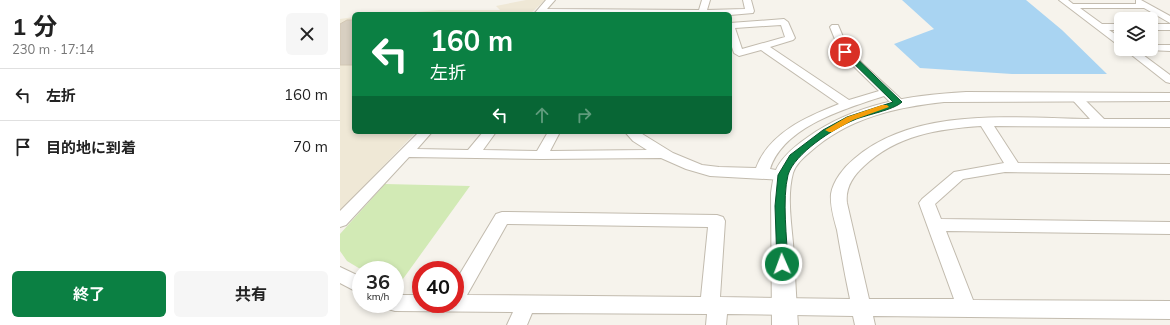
<!DOCTYPE html>
<html lang="ja">
<head>
<meta charset="utf-8">
<style>
  body { margin:0; font-family:Mulish,"Noto Sans JP",sans-serif; background:#f6f6f6; color:#222; height:100vh; display:flex; flex-direction:column; font-size:15px; white-space:nowrap }
  * { box-sizing:border-box; margin:0 }
  p { font-size:13px; color:#767676 }
  .icon { flex:none; width:22px; height:22px; fill:none; stroke:currentColor; stroke-width:2; stroke-linecap:round; stroke-linejoin:round }
  .map { position:relative; flex:1; overflow:hidden }
  .side { display:flex; flex-direction:column; background:#fff; width:340px }
  .side>* { flex:none }
  .guide { position:absolute; left:12px; top:12px; width:380px; height:122px; border-radius:6px; box-shadow:0 2px 6px #0003; background:#0b8043; color:#fff; overflow:hidden }
  .tools { position:absolute; left:774px; top:12px; display:grid; gap:8px }
  .tools a { display:grid; place-items:center; width:44px; height:44px; border-radius:6px; background:#fff; box-shadow:0 2px 6px #0003; font-size:20px }
  .speed { position:absolute; left:12px; top:261px; display:flex; gap:8px; font-size:20px; font-weight:700; text-align:center }
  .speed>* { display:grid; place-content:center; width:52px; height:52px; border-radius:50%; background:#fff; box-shadow:0 2px 6px #0003; line-height:1 }
  .speed small { font-size:10px; font-weight:400 }
  .speed .limit { border:6px solid #d22; background:#fff; color:#111 }
  .pin { position:absolute; display:grid; place-items:center; width:34px; height:34px; color:#fff; margin:-17px; border:2px solid #fff; border-radius:50%; box-shadow:0 1px 4px #0007 }
  .me { position:absolute; width:44px; margin:-22px; rotate:358deg; stroke-linejoin:round; filter:drop-shadow(0 0 3px #0008) }
  .turn { display:flex; align-items:center; gap:14px; height:84px; padding:0 12px; font-size:18px }
  .turn .icon { width:52px; height:52px; stroke-width:2.5 }
  .turn b { display:block; font-size:28px; line-height:34px }
  .lanes { display:flex; align-items:center; height:38px; padding:0 12px; background:#0003; justify-content:center; gap:20px; direction:ltr }
  .lanes .off { opacity:.35 }
  .round { display:grid; place-items:center; flex:none; width:42px; height:42px; border-radius:6px; background:#f6f6f6 }
  .head { display:flex; align-items:center; justify-content:space-between; height:68px; padding:0 12px }
  h1 { font-size:24px; font-weight:700; line-height:30px }
  .primary-button { display:flex; gap:8px; margin-top:auto; padding:8px 12px }
  .primary-button a { flex:1; height:46px; border-radius:6px; background:#0b8043; color:#fff; font-size:16px; font-weight:700; line-height:46px; text-align:center }
  .primary-button a+a { background:#f6f6f6; color:#222 }
  ul { padding:0; list-style:none }
  li { display:flex; align-items:center; gap:12px; height:52px; padding:0 12px; border-top:1px solid #e0e0e0 }
  li div { flex:1 }
  li b { display:block; font-size:15px }
  li em { font-style:normal }
  main { display:flex; flex:1; min-height:0 }
  .map>svg:first-child { display:block }
  .education { fill:#efe8d6 }
  .green { fill:#d2eab5 }
  .water { fill:#a9d4f2 }
  .building { fill:#d8cfc1; stroke:#d3c7b4 }
  .lines { fill:none; stroke-linecap:round; stroke-linejoin:round }
  .minor-casing { stroke:#c2bbae; stroke-width:2 }
  .tertiary-casing { stroke:#c2bbae; stroke-width:2 }
  .minor { fill:#fff; fill-rule:evenodd }
  .tertiary { fill:#fff; fill-rule:evenodd }
  .route { fill:#0b8043; stroke:#07532c }
  .slow { fill:#f59e0b }
</style>
</head>
<body>
<main>
<section class="side">
<div class="head"><div><h1>1 分</h1><p>230 m · 17:14</p></div><a class="round"><svg class="icon" aria-label="close" viewBox="0 0 24 24"><path d="M6 6l12 12M18 6L6 18"/></svg></a></div>
<ul>
<li><svg class="icon" aria-label="left" viewBox="0 0 24 24"><path d="M17 20v-9H6M10 6l-5 5 5 5"/></svg><div><b>左折</b></div><em>160 m</em></li>
<li><svg class="icon" aria-label="arrive" viewBox="0 0 24 24"><path d="M6 21V4h12l-3 4 3 4H6"/></svg><div><b>目的地に到着</b></div><em>70 m</em></li>
</ul>
<div class="primary-button"><a>終了</a><a>共有</a></div>
</section>
<div class="map">
<svg width="830" height="325" viewBox="0 0 830 325">
  <rect width="100%" height="100%" fill="#f6f3ec"/>
  <!-- education -->
  <path class="education" d="M 186,0 L 205,0 L 190,14 L 53,14 L 99,10 L 160,10 L 156,6 Z
    M 14,17 L 14,132 L 76,132 L 0,211 L 0,19 Z"/>
  <!-- green -->
  <path class="green" d="M 45,184 L 130,186 L 55,290 L 55,270 L 22,270 L 7,261 L 0,251 L 0,234 Z"/>
  <!-- water -->
  <path class="water" d="M 562,0 L 686,0 L 722,30 L 767,74 L 672,74 L 580,68 L 554,44 L 594,29 Z"/>
  <!-- building -->
  <path class="building" d="M 7,20 L 14,20 L 14,65 L 0,65 L 0,24 Z"/>
  <g class="lines">
    <defs>
      <path id="minor" d="M 206,0 L 215,0 L 207,9 L 359,10 L 362,0 L 370,0 L 367,10 L 405,9 L 403,0 L 411,0 L 414,11 L 413,13 L 390,15 L 390,14 L 194,14 Z
        M 719,0 L 728,0 L 733,4 L 796,4 L 796,0 L 801,0 L 830,16 L 830,23 L 804,8 L 740,8 L 762,24 L 781,24 L 781,30 L 769,30 L 781,38 L 781,46 L 778,45 Z
        M 444,19 L 448,22 L 455,38 L 453,40 L 430,47 L 509,100 L 539,91 L 501,54 L 490,27 L 492,25 L 498,25 L 509,51 L 562,100 L 564,103 L 562,106 L 554,106 L 544,96 C 505,109 444,126 430,169 L 448,172 L 450,175 L 448,178 L 443,180 L 370,176 L 346,169 L 321,158 L 201,159 L 69,157 L 6,225 L 0,227 L 0,211 L 79,132 L 92,132 L 77,149 L 128,150 L 143,132 L 156,132 L 143,150 L 197,151 L 208,132 L 220,132 L 210,151 L 307,150 L 293,141 L 285,132 L 299,132 L 333,153 L 362,165 L 379,167 L 416,168 C 429,133 466,117 499,104 L 421,50 L 399,56 L 394,53 L 390,41 L 390,23 ZM 441,25 L 445,37 L 402,49 L 395,28 Z
        M 811,24 L 830,24 L 830,30 L 811,30 Z
        M 811,45 L 830,45 L 830,51 L 808,50 L 807,49 L 811,49 Z
        M 784,49 L 795,49 L 830,75 L 830,83 L 826,82 Z
        M 735,93 L 739,94 L 764,119 L 830,119 L 830,127 L 654,126 L 678,163 L 830,164 L 830,174 L 665,172 L 623,179 L 595,204 L 601,219 L 830,222 L 830,234 L 606,231 L 633,300 L 830,301 L 830,319 L 533,316 L 535,325 L 515,325 L 513,316 L 387,314 L 386,325 L 366,325 L 367,314 L 192,313 L 187,325 L 167,325 L 173,312 L 55,311 L 48,309 L 46,304 L 55,304 L 55,295 L 81,295 L 81,304 L 115,304 L 115,282 L 156,214 L 162,212 L 377,215 L 383,217 L 385,221 L 380,297 L 510,299 C 505,276 501,253 497,230 C 494,219 490,206 491,194 C 493,181 504,167 514,159 C 575,106 675,118 750,119 L 729,96 L 731,94 ZM 641,126 L 664,163 L 614,172 L 582,199 L 579,203 L 614,299 L 529,299 L 507,203 C 505,188 513,176 524,166 C 557,135 598,129 641,126 ZM 167,224 L 368,227 L 361,297 L 127,295 Z
        M 0,267 L 21,277 L 21,294 L 0,283 Z"/>
      <path id="tertiary" d="M 626,92 L 830,93 L 830,101 L 604,102 C 556,107 508,118 470,152 C 463,158 456,164 453,173 C 447,195 451,221 453,243 C 455,270 456,298 458,325 L 432,325 L 431,193 C 432,186 433,179 435,172 C 441,157 455,146 468,137 C 515,104 569,95 626,92 Z"/>
    </defs>
    <!-- minor casing -->
    <use href="#minor" class="minor-casing"/>
    <!-- tertiary casing -->
    <use href="#tertiary" class="tertiary-casing"/>
    <!-- minor -->
    <use href="#minor" class="minor"/>
    <!-- tertiary -->
    <use href="#tertiary" class="tertiary"/>
  </g>
  <!-- route -->
  <path class="route" d="M 503,50 L 508,50 L 562,102 C 554,110 525,115 514,120 C 494,128 454,154 448,175 C 442,199 447,239 448,264 L 446,267 L 442,268 L 438,267 L 437,264 L 435,206 L 438,175 L 450,155 L 483,130 L 507,117 L 553,102 L 503,53 Z"/>
  <!-- slow -->
  <path class="slow" d="M 542,105 L 547,105 L 549,107 L 513,120 L 492,132 L 489,132 L 485,130 L 507,117 Z"/>
</svg>
<div class="tools">
<a><svg class="icon" aria-label="layers" viewBox="0 0 24 24"><path d="M12 4l9 5-9 5-9-5zM3 14l9 5 9-5"/></svg></a>
</div>
<div class="speed"><div>36<small>km/h</small></div><div class="limit">40</div></div>
<div class="pin" style="left:505px;top:52px;background:#d93025"><svg class="icon" aria-label="arrive" viewBox="0 0 24 24"><path d="M6 21V4h12l-3 4 3 4H6"/></svg></div>
<svg class="me" style="left:442px;top:264px" viewBox="-20 -20 40 40"><circle r="17" fill="#0b8043" stroke="#fff" stroke-width="3"/><path d="M0-11L8 9 0 5-8 9z" fill="#fff"/></svg>
<div class="guide">
<div class="turn"><svg class="icon" aria-label="left" viewBox="0 0 24 24"><path d="M17 20v-9H6M10 6l-5 5 5 5"/></svg><div><b>160 m</b>左折</div></div>
<div class="lanes"><svg class="icon" aria-label="left" viewBox="0 0 24 24"><path d="M17 20v-9H6M10 6l-5 5 5 5"/></svg><svg class="icon off" aria-label="ahead" viewBox="0 0 24 24"><path d="M12 20V5M6 11l6-6 6 6"/></svg><svg class="icon off" aria-label="right" viewBox="0 0 24 24"><path d="M7 20v-9h11M14 6l5 5-5 5"/></svg></div>
</div>
</div>
</main>
</body>
</html>
